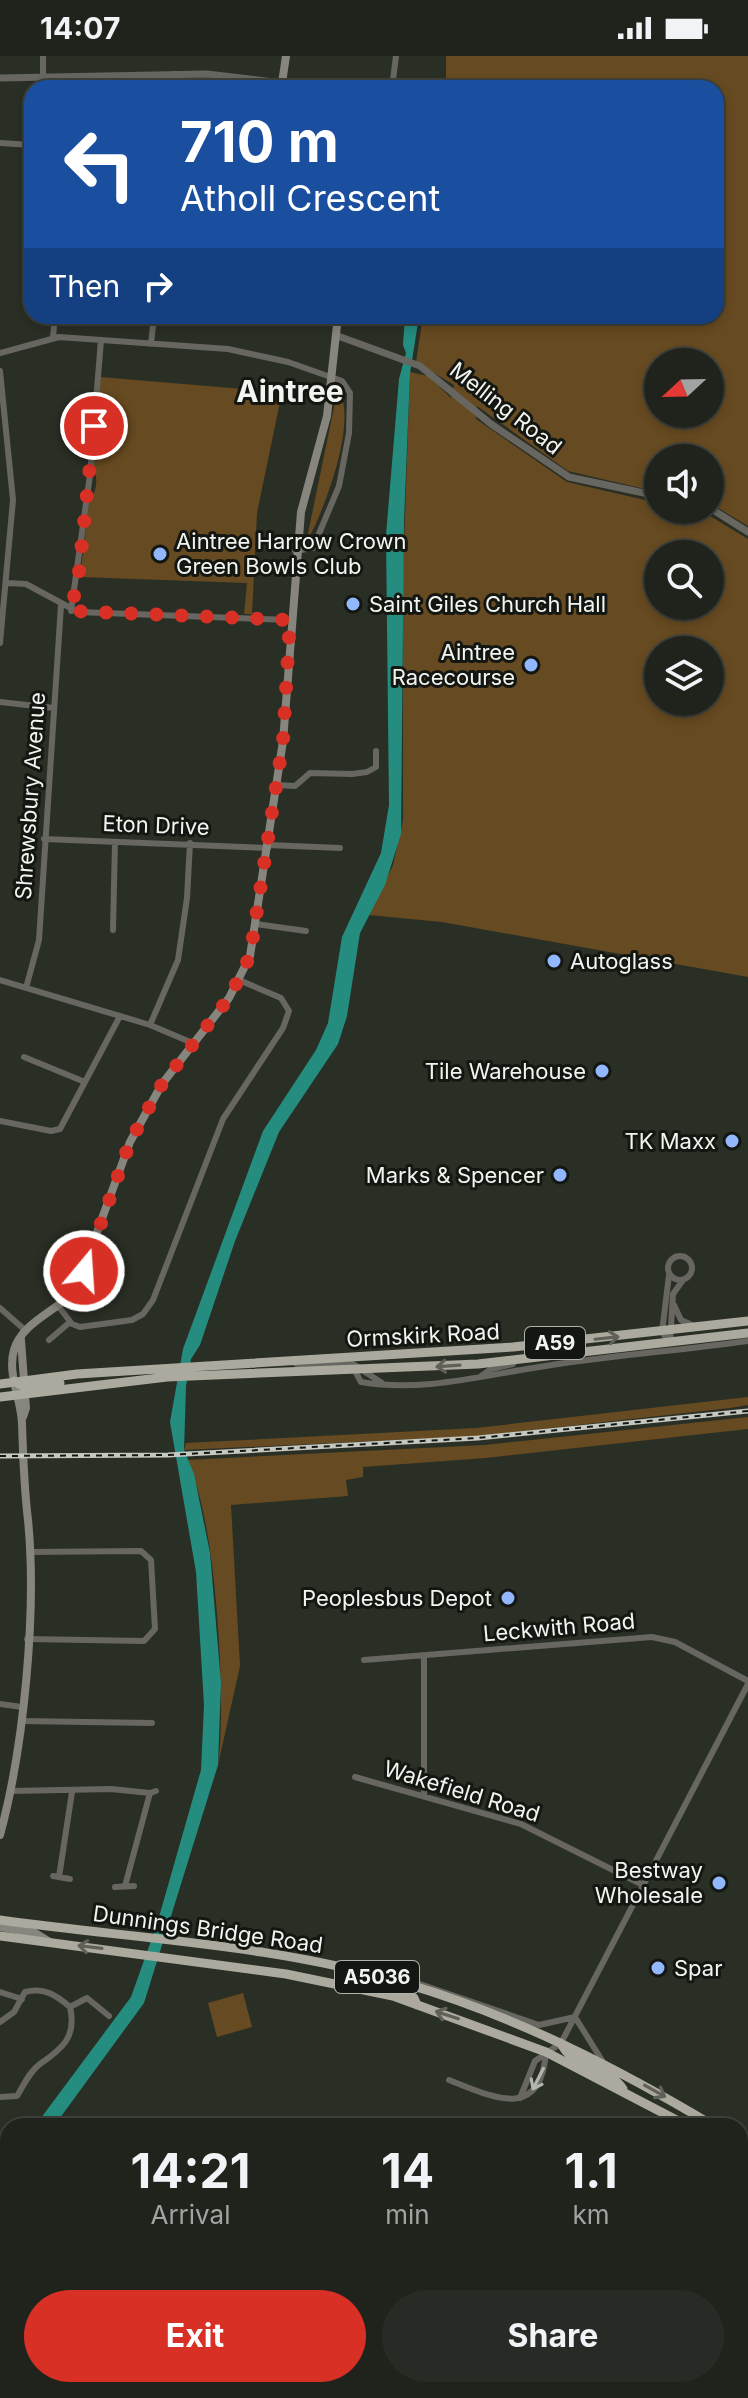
<!DOCTYPE html>
<html lang="en">
<head>
<meta charset="utf-8">
<style>
  body { margin:0; font-family:Inter,sans-serif; background:#282b25; color:#f1f3f6; height:100vh; display:flex; flex-direction:column; font-size:30px; white-space:nowrap }
  * { box-sizing:border-box; margin:0 }
  p { font-size:26px; color:#a2a4a3 }
  .icon { flex:none; width:44px; height:44px; fill:none; stroke:currentColor; stroke-width:2; stroke-linecap:round; stroke-linejoin:round }
  .map { position:relative; flex:1; overflow:hidden }
  .details { position:absolute; left:0px; top:2062px; width:748px; height:280px; display:flex; flex-direction:column; background:#20231c; border-radius:24px 24px 0 0; box-shadow:0 4px 12px #0003,0 0 0 2px #3d403b }
  .details>* { flex:none }
  .guide { position:absolute; left:24px; top:24px; width:700px; height:244px; border-radius:24px; box-shadow:0 4px 12px #0003,0 0 0 2px #3d403b; background:#1a4fa0; color:#fff; overflow:hidden }
  .needle { width:52px; rotate:248deg }
  .tools { position:absolute; left:644px; top:292px; display:grid; gap:16px }
  .tools a { display:grid; place-items:center; width:80px; height:80px; border-radius:50%; background:#20231c; box-shadow:0 4px 12px #0003,0 0 0 2px #3d403b; font-size:40px }
  .pin { position:absolute; display:grid; place-items:center; width:68px; height:68px; color:#fff; margin:-34px; border:4px solid #fff; border-radius:50%; box-shadow:0 2px 8px #0007 }
  .me { position:absolute; width:88px; margin:-44px; rotate:18deg; stroke-linejoin:round; filter:drop-shadow(0 0 6px #0008) }
  .turn { display:flex; align-items:center; gap:28px; height:168px; padding:0 24px; font-size:36px }
  .turn .icon { width:104px; height:104px; stroke-width:2.5 }
  .turn b { display:block; font-size:56px; line-height:68px }
  .then { display:flex; align-items:center; height:76px; padding:0 24px; background:#0003; gap:16px; font-size:30px }
  .eta { display:flex; justify-content:space-evenly; align-items:center; height:136px; text-align:center }
  .eta b { font-size:48px; font-weight:700; line-height:56px }
  .cta { display:flex; gap:16px; margin-top:auto; padding:16px 24px }
  .cta a { flex:1; height:92px; border-radius:48px; background:#d93025; color:#fff; font-size:32px; font-weight:700; line-height:92px; text-align:center }
  .cta a+a { background:#282b25; color:#f1f3f6 }
  .status { display:flex; justify-content:space-between; align-items:center; height:56px; padding:0 40px; background:#20231c; direction:ltr }
  .status svg { height:22px; fill:currentColor }
  .map>svg:first-child { display:block }
  .green { fill:#664a21; fill-rule:evenodd }
  .water { fill:#258d80 }
  .lines { fill:none; stroke-linecap:round; stroke-linejoin:round }
  .minor { stroke:#676661; stroke-width:6 }
  .tertiary { stroke:#676661; stroke-width:7 }
  .secondary { stroke:#87867e; stroke-width:8 }
  .trunk { stroke:#acaa9e; stroke-width:9 }
  .rail-casing { stroke:#c4c8c1; stroke-width:5 }
  .rail { stroke:#141612; stroke-width:2; stroke-dasharray:6; stroke-linecap:butt }
  .oneway { stroke:#606058 }
  .oneway2 { stroke:#b3b5af }
  .route { stroke:#d93025; stroke-width:14; stroke-dasharray:0 25.2 }
  .poi-dot { fill:#93b7fd; stroke:#141612; stroke-width:3 }
  .labels { text-anchor:middle; dominant-baseline:central; stroke-width:6; stroke-linejoin:round; paint-order:stroke }
  .shield { fill:#141612; stroke:#afb2ad; stroke-width:2 }
  .shield-label { font-size:20px; font-weight:bold; fill:#f2f5ef }
  .street-label { font-size:22px; fill:#f2f5ef; stroke:#141612 }
  .poi-label { font-size:22px; fill:#f2f5ef; stroke:#141612; text-anchor:end }
  .district-label { font-size:30px; font-weight:bold; fill:#f2f5ef; stroke:#141612 }
</style>
</head>
<body>
<div class="status"><b>14:07</b><svg viewBox="0 0 49 12"><path d="M0 12V9h3v3zM5 12V6h3v6zM10 12V3h3v9zM15 12V0h3v12zM26 1h20v11H26zM47 4h2v5h-2z"/></svg></div>
<div class="map">
<svg width="748" height="2342" viewBox="0 0 748 2342">
  <rect width="100%" height="100%" fill="#2a2f25"/>
  <!-- green -->
  <path class="green" d="M 446,0 L 748,0 L 748,470 L 710,447 L 710,402 L 658,402 L 658,436 L 568,415 L 477,350 L 476,363 L 567,426 L 658,447 L 658,454 L 702,455 L 748,483 L 748,921 L 442,866 L 369,859 L 393,809 L 403,764 L 403,516 L 410,316 L 428,320 L 451,342 L 454,329 L 416,306 L 423,260 L 716,260 L 716,32 L 446,32 ZM 658,306 L 710,306 L 710,358 L 658,358 ZM 658,498 L 710,498 L 710,550 L 658,550 ZM 658,594 L 710,594 L 710,646 L 658,646 Z
    M 100,321 L 243,333 L 281,341 L 257,457 L 252,558 L 244,558 L 247,527 L 80,521 L 89,446 C 97,436 99,419 92,409 Z
    M 338,332 C 359,364 324,456 306,487 Z
    M 748,1341 L 748,1349 L 730,1352 L 478,1380 L 184,1394 L 186,1387 L 476,1372 Z
    M 748,1361 L 748,1373 L 486,1402 L 363,1411 L 363,1421 L 346,1424 L 348,1440 L 231,1449 L 240,1610 L 218,1709 C 227,1649 216,1454 186,1404 L 484,1389 Z
    M 243,1937 L 252,1971 L 217,1981 L 208,1947 Z
    M 0,2157 L 8,2163 L 8,2334 L 54,2334 L 48,2342 L 0,2342 Z
    M 383,2334 L 536,2334 L 532,2342 L 380,2342 Z"/>
  <!-- water -->
  <path class="water" d="M 405,260 L 419,260 L 410,317 L 404,465 L 401,778 L 385,829 L 360,877 L 347,960 L 338,988 L 279,1076 L 235,1185 L 200,1289 L 191,1303 L 186,1330 L 184,1394 L 194,1418 L 210,1497 L 221,1627 L 218,1709 L 144,1947 L 54,2070 L 35,2070 L 131,1941 L 157,1868 L 201,1714 L 204,1649 L 196,1516 L 170,1366 L 183,1293 L 263,1075 L 316,994 L 328,967 L 342,881 L 381,797 L 389,749 L 386,479 L 399,323 L 406,297 L 403,289 Z"/>
  <g class="lines">
    <!-- minor -->
    <path class="minor" d="M 43,19 L 43,0
      M 173,32 L 174,18
      M 392,32 L 396,0
      M 0,87 L 32,89
      M 53,281 L 55,260
      M 151,288 L 154,260
      M 0,297 L 59,281 L 228,293 L 288,306 L 342,325 L 350,337 L 349,377 L 339,430 L 313,492 L 295,495
      M 0,315 L 13,444 L 0,587
      M 7,527 L 26,528 L 78,556 L 290,564
      M 71,555 L 90,419 L 101,284
      M 0,646 L 54,652
      M 277,729 L 295,730 L 310,717 L 352,718 L 367,716 L 376,711 L 376,695
      M 44,783 L 268,792
      M 268,789 L 340,792
      M 256,868 L 306,875
      M 113,874 L 115,786
      M 0,924 L 150,969 L 195,988
      M 26,932 L 39,884 L 61,549
      M 150,969 L 178,904 L 187,842 L 190,787
      M 24,1001 L 85,1026
      M 0,1065 L 51,1075 L 60,1073 L 120,960
      M668 1212a12 12 0 1 1 24 0a12 12 0 1 1-24 0Z
      M 669,1219 L 662,1276 L 670,1287
      M 674,1249 L 681,1264 L 692,1269
      M 59,1251 L 72,1268 L 80,1271 L 132,1264 L 143,1258 L 153,1244 L 223,1063 L 283,972 L 289,955 L 281,942 L 239,924
      M 0,1252 L 25,1274
      M 49,1284 L 70,1266
      M 670,1287 L 673,1238 L 683,1224
      M 293,1306 L 301,1310 L 353,1308 L 382,1327
      M 355,1315 L 361,1326 C 419,1336 476,1321 533,1312 C 604,1300 677,1295 748,1285
      M 480,1321 L 491,1313 L 513,1308
      M 27,1583 L 144,1585 L 155,1573 L 151,1504 L 141,1495 L 29,1496
      M 364,1604 L 652,1581 L 675,1586 L 748,1625
      M 0,1648 L 22,1651
      M 21,1665 L 152,1667
      M 355,1721 L 521,1768 L 643,1829
      M 12,1735 L 111,1733 L 150,1737
      M 424,1739 L 424,1600
      M 53,1820 L 70,1823
      M 59,1821 L 72,1736
      M 125,1830 L 150,1737 L 156,1735
      M 115,1831 L 134,1830
      M 408,1924 L 539,1969 L 575,1961 L 603,2006
      M 0,1936 L 22,1943
      M 70,1951 L 87,1942 L 109,1960
      M 0,1966 L 14,1956 L 25,1936 C 44,1931 56,1939 70,1951 C 77,1981 62,1993 40,2008 C 29,2016 24,2029 17,2040 L 0,2041
      M 449,2024 C 492,2041 541,2066 546,1996
      M 520,2042 L 535,2005 L 561,1987 L 748,1628
      M 562,2342 L 567,2334"/>
    <!-- tertiary -->
    <path class="tertiary" d="M 0,22 L 207,18 L 282,27
      M 338,280 L 420,310 L 491,368 L 569,421 L 658,440
      M 710,452 L 748,476
      M 0,2151 L 8,2157
      M 231,2334 L 239,2342"/>
    <!-- secondary -->
    <path class="secondary" d="M 286,0 L 282,27 L 287,32
      M 21,1284 L 26,1352 L 23,1361
      M 0,1779 C 24,1691 37,1555 28,1464 C 24,1431 23,1400 22,1367 C 21,1343 7,1317 14,1294 C 23,1264 60,1255 77,1231 L 130,1086 L 162,1028 L 229,942 L 250,900 L 283,685 L 301,456 L 327,360 L 338,260
      M 0,1871 L 35,1877 L 48,1885"/>
    <!-- trunk -->
    <path class="trunk" d="M 14,1325 L 24,1331 L 60,1327
      M 0,1328 L 77,1318 L 513,1291 L 748,1265
      M 0,1341 L 167,1321 L 478,1308 L 748,1277
      M 0,1864 C 135,1883 275,1888 407,1928 C 515,1960 617,2012 714,2070
      M 0,1880 L 286,1918 L 393,1940 L 546,1996 L 688,2070
      M 388,1927 L 414,1942 L 417,1949
      M 561,1987 C 570,2011 610,2011 623,2033
      M 740,2086 L 748,2091
      M 740,2102 L 748,2107"/>
    <defs>
      <path id="rail" d="M 0,1400 L 168,1399 L 478,1382 L 748,1355"/>
    </defs>
    <!-- rail casing -->
    <use href="#rail" class="rail-casing"/>
    <!-- rail -->
    <use href="#rail" class="rail"/>
  </g>
  <!-- one-way arrows -->
  <defs><path id="oneway-shaft" d="M-6 0H5M1.5-3L5.5 0L1.5 3" fill="none" stroke-width="1.6" stroke-linecap="round" stroke-linejoin="round" transform="scale(2)"/></defs>
  <g class="oneway">
    <use href="#oneway-shaft" transform="translate(607 1282) rotate(-6)"/>
    <use href="#oneway-shaft" transform="translate(448 1310) rotate(176)"/>
    <use href="#oneway-shaft" transform="translate(90 1891) rotate(-173)"/>
    <use href="#oneway-shaft" transform="translate(447 1959) rotate(-162)"/>
    <use href="#oneway-shaft" transform="translate(655 2035) rotate(29)"/>
  </g>
  <use class="oneway2" href="#oneway-shaft" transform="translate(538 2023) rotate(117)"/>
  <g class="lines">
    <!-- route -->
    <path class="route" d="M 84,1215 L 130,1086 L 162,1028 L 229,942 L 250,900 L 283,685 L 290,564 L 71,555 L 79,516 L 94,370"/>
  </g>
  <!-- markers -->
  <g class="poi-dot">
    <circle cx="160" cy="498" r="8"/>
    <circle cx="353" cy="548" r="8"/>
    <circle cx="531" cy="609" r="8"/>
    <circle cx="554" cy="905" r="8"/>
    <circle cx="602" cy="1015" r="8"/>
    <circle cx="732" cy="1085" r="8"/>
    <circle cx="560" cy="1119" r="8"/>
    <circle cx="508" cy="1542" r="8"/>
    <circle cx="719" cy="1827" r="8"/>
    <circle cx="658" cy="1912" r="8"/>
  </g>
  <g class="labels">
    <!-- shield labels -->
    <g class="shield">
      <rect x="525" y="1271" width="60" height="32" rx="6"/>
      <rect x="335" y="1905" width="84" height="32" rx="6"/>
    </g>
    <g class="shield-label">
      <text x="555" y="1287">A59</text>
      <text x="377" y="1921">A5036</text>
    </g>
    <!-- street labels -->
    <g class="street-label">
      <text transform="translate(506 352) rotate(38)">Melling Road</text>
      <text transform="translate(30 740) rotate(-86)">Shrewsbury Avenue</text>
      <text transform="translate(156 769) rotate(2)">Eton Drive</text>
      <text transform="translate(423 1279) rotate(-3)">Ormskirk Road</text>
      <text transform="translate(559 1571) rotate(-5)">Leckwith Road</text>
      <text transform="translate(462 1735) rotate(17)">Wakefield Road</text>
      <text transform="translate(208 1873) rotate(8)">Dunnings Bridge Road</text>
    </g>
    <!-- poi labels -->
    <g class="poi-label">
      <text x="176" y="485" text-anchor="start">Aintree Harrow Crown<tspan x="176" dy="25">Green Bowls Club</tspan></text>
      <text x="369" y="548" text-anchor="start">Saint Giles Church Hall</text>
      <text x="515" y="596">Aintree<tspan x="515" dy="25">Racecourse</tspan></text>
      <text x="570" y="905" text-anchor="start">Autoglass</text>
      <text x="586" y="1015">Tile Warehouse</text>
      <text x="716" y="1085">TK Maxx</text>
      <text x="544" y="1119">Marks &amp; Spencer</text>
      <text x="492" y="1542">Peoplesbus Depot</text>
      <text x="703" y="1814">Bestway<tspan x="703" dy="25">Wholesale</tspan></text>
      <text x="674" y="1912" text-anchor="start">Spar</text>
    </g>
    <!-- district labels -->
    <g class="district-label">
      <text x="290" y="335">Aintree</text>
    </g>
  </g>
</svg>
<div class="tools">
<a><svg class="needle" viewBox="-14 -14 28 28"><path d="M0-13l5 13h-10z" fill="#e53935"/><path d="M0 13l5-13h-10z" fill="#a2a4a3"/></svg></a>
<a><svg class="icon" aria-label="sound" viewBox="0 0 24 24"><path d="M4 9h4l5-4v14l-5-4H4zM17 9q2 3 0 6"/></svg></a>
<a><svg class="icon" aria-label="search" viewBox="0 0 24 24"><circle cx="10" cy="10" r="6"/><path d="M15 15l6 6"/></svg></a>
<a><svg class="icon" aria-label="layers" viewBox="0 0 24 24"><path d="M12 4l9 5-9 5-9-5zM3 14l9 5 9-5"/></svg></a>
</div>
<div class="pin" style="left:94px;top:370px;background:#d93025"><svg class="icon" aria-label="arrive" viewBox="0 0 24 24"><path d="M6 21V4h12l-3 4 3 4H6"/></svg></div>
<svg class="me" style="left:84px;top:1215px" viewBox="-20 -20 40 40"><circle r="17" fill="#d93025" stroke="#fff" stroke-width="3"/><path d="M0-11L8 9 0 5-8 9z" fill="#fff"/></svg>
<div class="guide">
<div class="turn"><svg class="icon" aria-label="left" viewBox="0 0 24 24"><path d="M17 20v-9H6M10 6l-5 5 5 5"/></svg><div><b>710 m</b>Atholl Crescent</div></div>
<div class="then">Then<svg class="icon" aria-label="right" viewBox="0 0 24 24"><path d="M7 20v-9h11M14 6l5 5-5 5"/></svg></div>
</div>
<section class="details">
<div class="eta">
<div><b>14:21</b><p>Arrival</p></div>
<div><b>14</b><p>min</p></div>
<div><b>1.1</b><p>km</p></div>
</div>
<div class="cta"><a>Exit</a><a>Share</a></div>
</section>
</div>
</body>
</html>
